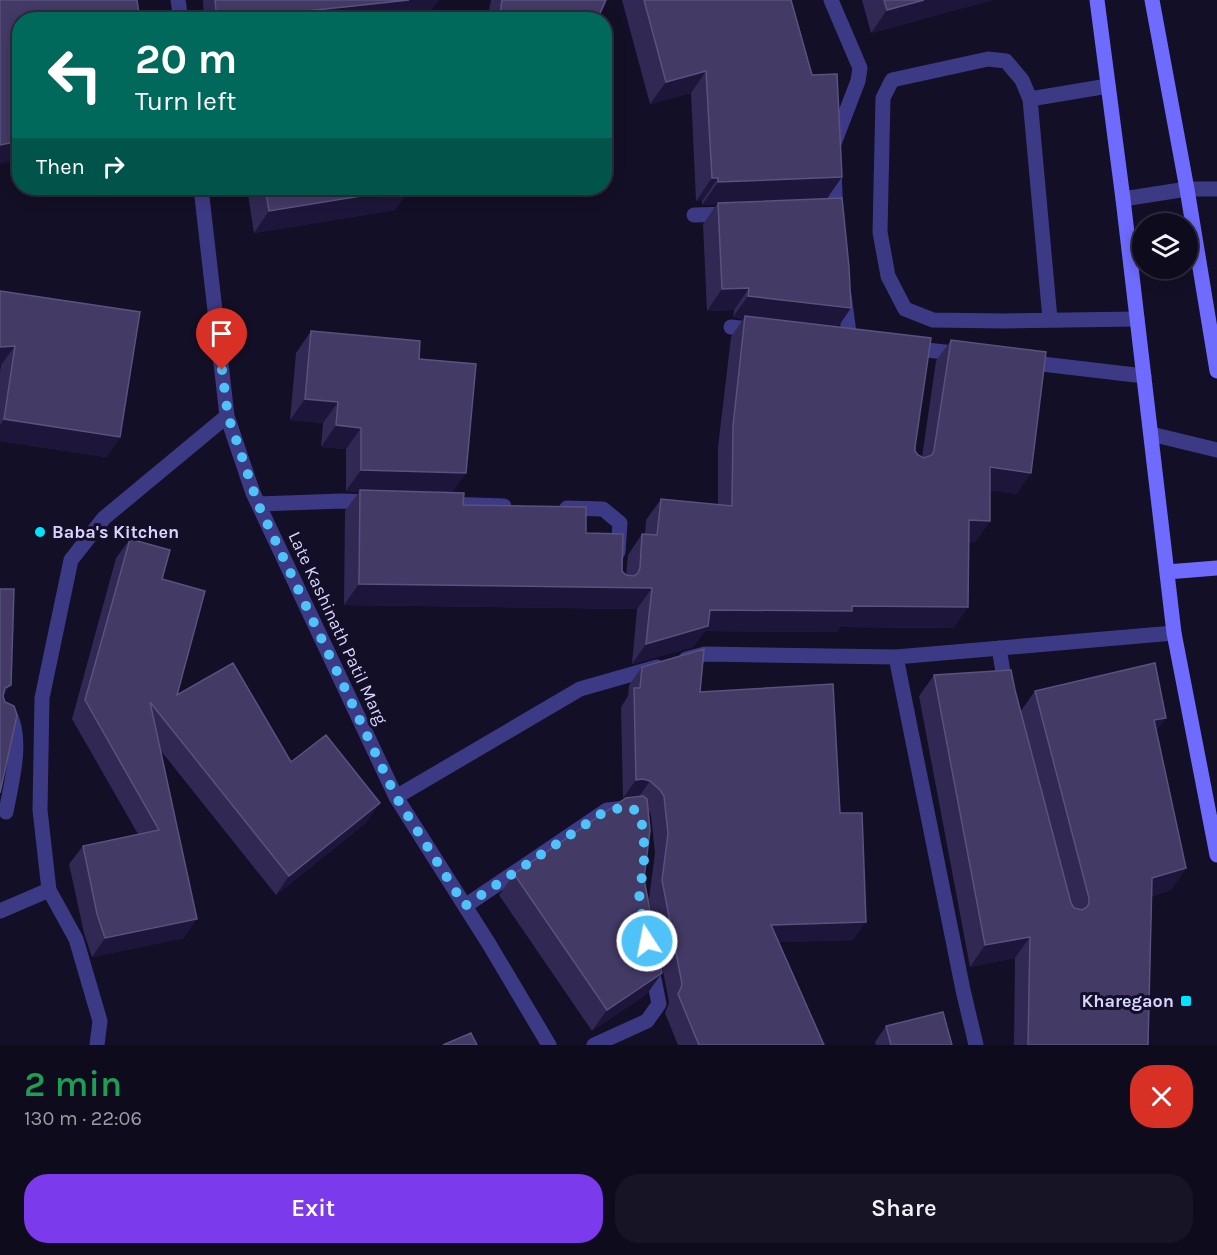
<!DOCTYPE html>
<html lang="en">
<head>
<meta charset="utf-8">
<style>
  body { margin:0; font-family:Karla,sans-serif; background:#171425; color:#f1f3f6; height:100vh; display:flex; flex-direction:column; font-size:22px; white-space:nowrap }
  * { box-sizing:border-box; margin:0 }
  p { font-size:20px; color:#9b9ba3 }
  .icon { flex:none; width:33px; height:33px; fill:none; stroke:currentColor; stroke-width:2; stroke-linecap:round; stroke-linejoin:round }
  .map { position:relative; height:1045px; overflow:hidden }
  .side { display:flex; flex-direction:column; background:#0e0b1c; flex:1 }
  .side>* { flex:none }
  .hud { position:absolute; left:12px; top:12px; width:600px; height:183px; border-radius:24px; box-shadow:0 3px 15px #0003,0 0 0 2px #2e2b3b; background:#00695c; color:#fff; overflow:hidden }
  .controls { position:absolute; left:1132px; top:213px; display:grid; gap:12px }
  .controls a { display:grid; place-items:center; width:66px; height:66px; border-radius:50%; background:#0e0b1c; box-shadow:0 3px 15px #0003,0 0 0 2px #2e2b3b; font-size:30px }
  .pin { position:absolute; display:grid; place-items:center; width:51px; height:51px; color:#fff; margin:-62px -26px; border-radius:50% 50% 50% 0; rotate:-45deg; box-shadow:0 0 6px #0007 }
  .pin .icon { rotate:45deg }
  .me { position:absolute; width:66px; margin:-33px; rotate:349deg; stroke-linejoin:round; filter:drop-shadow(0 0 4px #0008) }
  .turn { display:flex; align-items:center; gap:21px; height:126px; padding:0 24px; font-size:27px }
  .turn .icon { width:78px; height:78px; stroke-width:2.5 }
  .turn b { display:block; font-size:42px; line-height:51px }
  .then { display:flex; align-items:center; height:57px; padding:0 24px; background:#0003; gap:12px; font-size:22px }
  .round { display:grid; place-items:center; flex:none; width:63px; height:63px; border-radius:24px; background:#171425 }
  .head { display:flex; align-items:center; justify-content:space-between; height:102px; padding:0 24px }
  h1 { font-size:36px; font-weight:600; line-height:45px; color:#1e9e55 }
  .action { display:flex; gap:12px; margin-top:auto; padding:12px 24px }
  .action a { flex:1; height:69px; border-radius:24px; background:#7c3aed; color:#fff; font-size:24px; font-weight:600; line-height:69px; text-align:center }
  .action a+a { background:#171425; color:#f1f3f6 }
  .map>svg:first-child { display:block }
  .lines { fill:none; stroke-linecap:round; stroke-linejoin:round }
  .street { stroke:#3d3a85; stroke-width:15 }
  .secondary { stroke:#6f6bff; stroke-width:15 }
  .wall { fill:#312854 }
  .shaded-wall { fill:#1d163a }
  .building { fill:#433a66; stroke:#5a527e; stroke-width:1.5 }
  .route { stroke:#4fc3f7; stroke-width:10; stroke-dasharray:0 18 }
  .poi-dot { fill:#00e5ff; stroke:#130f26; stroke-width:2 }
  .labels { text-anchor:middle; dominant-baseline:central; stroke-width:6; stroke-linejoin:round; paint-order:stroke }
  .poi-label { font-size:18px; font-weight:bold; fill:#d9d4ff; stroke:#130f26; text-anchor:start }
  .street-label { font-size:18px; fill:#d9d4ff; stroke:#130f26 }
</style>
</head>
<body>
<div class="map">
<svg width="1217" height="1045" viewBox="0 0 1217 1045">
  <rect width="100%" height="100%" fill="#130f26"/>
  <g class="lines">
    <!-- street -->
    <path class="street" d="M 178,0 L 181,20
      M 831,0 L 860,68 L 858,81 L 833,146 L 836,217
      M 1030,99 L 1108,86
      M 201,188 L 227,416 L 253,493 L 396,797 L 489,944 L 549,1045
      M 1123,199 L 1187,189 L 1217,189
      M 694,215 L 731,214
      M 844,295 L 850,341
      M 1050,319 L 1030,99 L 1022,80 L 1006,61 L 988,59 L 892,80 L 883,98 L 880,232 L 888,276 L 905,309 L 933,320 L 1003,321 L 1137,319
      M 731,327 L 757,330
      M 909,348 L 962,354
      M 1025,362 L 1144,376
      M 1151,434 L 1217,450
      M 258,504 L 342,501 L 372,502
      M 444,504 L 504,506
      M 567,508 L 603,509 L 620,523 L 618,552
      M 999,648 L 1006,690
      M 896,657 L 963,990 L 976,1045
      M 686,659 L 705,654 L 896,657 L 1174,633
      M 0,712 L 10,715 C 23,742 11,784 6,812
      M 396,797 L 580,689 L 657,667
      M 49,890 L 76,939 L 100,1021 L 97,1045
      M 465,906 L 607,810 L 626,808
      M 0,911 L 49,890 L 40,810 L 42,698 L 71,560 L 104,518 L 227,416
      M 594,1045 L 647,1021 L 659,1004 L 651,964"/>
    <!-- secondary -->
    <path class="secondary" d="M 1097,0 L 1123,199 L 1174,633 L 1217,855
      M 1152,0 L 1187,189 L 1217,371
      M 1167,572 L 1217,568"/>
  </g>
  <!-- wall -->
  <path class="wall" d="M 203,0 L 439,0 L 430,12 L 361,20 L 204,20 Z
    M 491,0 L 606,0 L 597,20 L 487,20 Z
    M 622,0 L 791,0 L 827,198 L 838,327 L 915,447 L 915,451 L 918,455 L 922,457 L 936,361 L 951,340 L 1017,494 L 990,490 L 990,521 L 975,542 L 968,542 L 968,607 L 953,628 L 840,627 L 837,632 L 705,631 L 693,647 L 632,664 L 637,609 L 344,605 L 345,511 L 359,492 L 346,491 L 346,449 L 321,447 L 323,423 L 290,420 L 296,353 L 311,331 L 419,359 L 453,493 L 463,505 L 586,533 L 626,576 L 628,555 L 642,534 L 645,534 L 646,520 L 661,499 L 718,505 L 718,447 L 731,337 L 743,319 L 733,317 L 734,310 L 707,311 L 703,224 L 717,204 L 702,205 L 702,201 L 696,201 L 691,93 L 650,104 Z
    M 862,0 L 992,0 L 871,33 Z
    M 247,188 L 410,188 L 395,210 L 254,233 Z
    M 0,291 L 120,437 L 106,457 L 0,441 L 0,372 L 1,365 Z
    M 130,539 L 162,579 L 177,695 L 291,762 L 367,822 L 276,895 L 161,751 L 184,938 L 92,957 L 84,933 L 69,864 L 83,846 L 138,834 L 72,719 L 116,558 Z
    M 642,667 L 700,692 L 840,813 L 853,940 L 779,942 L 824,1045 L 678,1045 L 665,1013 L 668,1006 L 669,1002 L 649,899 L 655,853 L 651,815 L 648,809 L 644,879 L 647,994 L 592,1031 L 499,895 L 514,874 L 630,797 L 623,798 L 621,707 L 628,696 L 629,685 Z
    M 934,675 L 1020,712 L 1035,691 L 1156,731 L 1186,868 L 1171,890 L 1152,896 L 1148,1045 L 1014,1045 L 1015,958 L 970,967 L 919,696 Z
    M 886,1026 L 952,1045 L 876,1045 L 875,1042 Z"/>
  <!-- shaded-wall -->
  <path class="shaded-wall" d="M 409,0 L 439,0 L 430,12 L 361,20 L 302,20 L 307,11 Z
    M 924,0 L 992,0 L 871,33 L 887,10 Z
    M 706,71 L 691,93 L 650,104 L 666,82 Z
    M 20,141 L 20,160 L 0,164 L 0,145 Z
    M 842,177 L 826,200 L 702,205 L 718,182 Z
    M 712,178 L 718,178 L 702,201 L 696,201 Z
    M 410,188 L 395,210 L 254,233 L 269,211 Z
    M 749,288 L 734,310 L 707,311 L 722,289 Z
    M 748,296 L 851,308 L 836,330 L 745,316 L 743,319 L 733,317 Z
    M 15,346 L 1,365 L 0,366 L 0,347 Z
    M 305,399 L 338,402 L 323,423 L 290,420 Z
    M 4,419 L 120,437 L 106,457 L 0,441 L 0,425 Z
    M 336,425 L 361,428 L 346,449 L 321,447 Z
    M 990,467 L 1031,473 L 1017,494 L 976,488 Z
    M 361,470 L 466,473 L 451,495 L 360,490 L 359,492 L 346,491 Z
    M 969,520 L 990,521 L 975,542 L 954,541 Z
    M 359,584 L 652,588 L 637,609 L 344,605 Z
    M 852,606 L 968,607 L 953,628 L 840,627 L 837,632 L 705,631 L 693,647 L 632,664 L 646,644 L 710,610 Z
    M 11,685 L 0,702 L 5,688 Z
    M 1166,718 L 1151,739 L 1154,720 Z
    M 643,779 L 650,781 L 637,799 L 630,797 L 623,798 L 636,780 Z
    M 380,803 L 367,822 L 276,895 L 289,876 Z
    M 1186,868 L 1171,890 L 1137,900 L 1152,878 Z
    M 197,919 L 184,938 L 92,957 L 105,938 Z
    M 866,922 L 853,940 L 758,943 L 771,925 Z
    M 1030,937 L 1015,958 L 970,967 L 985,945 Z
    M 662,973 L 647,994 L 592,1031 L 607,1010 Z"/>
  <!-- building -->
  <path class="building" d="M 0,0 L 137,0 L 140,20 L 20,20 L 20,141 L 0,145 Z
    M 215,0 L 409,0 L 307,11 L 308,20 L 217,20 Z
    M 502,0 L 606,0 L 597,20 L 499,20 Z
    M 644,0 L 791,0 L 812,75 L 837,74 L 842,177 L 718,182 L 718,178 L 712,178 L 706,71 L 666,82 Z
    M 884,0 L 924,0 L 887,10 Z
    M 265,188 L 410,188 L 269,211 Z
    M 842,198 L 849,267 L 851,308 L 748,296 L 749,288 L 722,289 L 718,203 Z
    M 0,291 L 140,312 L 120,437 L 4,419 L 15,346 L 0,347 Z
    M 745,316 L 931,338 L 915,447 L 915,451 L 918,455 L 924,458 L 932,455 L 934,450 L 951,340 L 1046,352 L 1031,473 L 990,467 L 990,521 L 969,520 L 968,607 L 852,606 L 852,611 L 710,610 L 708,626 L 646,644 L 652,588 L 359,584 L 360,490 L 464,493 L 463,505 L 586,507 L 586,533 L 623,534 L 622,571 L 626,575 L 634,576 L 638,573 L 640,568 L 642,534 L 657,535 L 661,499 L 732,506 L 733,426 Z
    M 311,331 L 420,341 L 419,359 L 476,364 L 466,473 L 361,470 L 361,428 L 336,425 L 338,402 L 305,399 Z
    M 130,539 L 170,550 L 162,579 L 205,591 L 177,695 L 233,663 L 291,762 L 326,735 L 380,803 L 289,876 L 150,702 L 197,919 L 105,938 L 97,914 L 83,846 L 159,830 L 85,700 Z
    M 0,589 L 14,589 L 11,685 L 5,688 L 3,696 L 5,702 L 14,706 L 17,715 L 0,793 Z
    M 704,649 L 700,692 L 833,684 L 840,813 L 862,813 L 866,922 L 771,925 L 824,1045 L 699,1045 L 678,994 L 681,988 L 682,984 L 662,880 L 668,834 L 664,796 L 660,790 L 650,781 L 643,779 L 636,780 L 634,688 L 640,688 L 642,667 Z
    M 1155,663 L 1166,718 L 1154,720 L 1186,868 L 1152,878 L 1148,1045 L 1028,1045 L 1030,937 L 985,945 L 934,675 L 1011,670 L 1015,690 L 1071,903 L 1074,908 L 1082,910 L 1087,907 L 1089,903 L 1089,898 L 1035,691 Z
    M 643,796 L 647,799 L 650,830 L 644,879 L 662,973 L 607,1010 L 514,874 L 626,798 Z
    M 943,1012 L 952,1045 L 891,1045 L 886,1026 Z
    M 471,1033 L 477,1045 L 443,1045 Z"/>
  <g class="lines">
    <!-- route -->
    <path class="route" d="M 222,370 L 228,416 L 258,504 L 396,797 L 465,906 L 607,810 L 631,807 L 641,816 L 645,852 L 639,899 L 647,941"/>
  </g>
  <!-- markers -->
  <g class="poi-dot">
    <circle cx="40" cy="532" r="6"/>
    <rect x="1180" y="995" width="12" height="12" rx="3"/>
  </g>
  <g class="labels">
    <!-- poi labels -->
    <g class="poi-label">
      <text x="52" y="532">Baba's Kitchen</text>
      <text x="1174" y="1001" text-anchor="end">Kharegaon</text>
    </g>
    <!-- street labels -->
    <g class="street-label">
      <text transform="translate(338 628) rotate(65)">Late Kashinath Patil Marg</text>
    </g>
  </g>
</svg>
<div class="controls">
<a><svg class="icon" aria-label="layers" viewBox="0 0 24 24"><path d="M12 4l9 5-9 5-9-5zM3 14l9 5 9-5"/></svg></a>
</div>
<div class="pin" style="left:222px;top:370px;background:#d93025"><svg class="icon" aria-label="arrive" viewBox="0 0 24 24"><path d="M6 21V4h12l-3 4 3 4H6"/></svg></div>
<svg class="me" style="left:647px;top:941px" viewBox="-20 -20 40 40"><circle r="17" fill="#4fc3f7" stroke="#fff" stroke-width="3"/><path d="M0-11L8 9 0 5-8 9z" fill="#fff"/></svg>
<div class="hud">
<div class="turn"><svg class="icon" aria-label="left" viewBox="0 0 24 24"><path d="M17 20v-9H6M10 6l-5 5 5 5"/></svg><div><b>20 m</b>Turn left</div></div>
<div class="then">Then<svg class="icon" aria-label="right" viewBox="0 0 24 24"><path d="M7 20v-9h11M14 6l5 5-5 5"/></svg></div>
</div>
</div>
<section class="side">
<div class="head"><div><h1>2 min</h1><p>130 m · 22:06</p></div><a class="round" style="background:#d93025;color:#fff"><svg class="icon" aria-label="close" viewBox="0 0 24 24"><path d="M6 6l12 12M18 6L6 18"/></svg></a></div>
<div class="action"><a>Exit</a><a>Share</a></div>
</section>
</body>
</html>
